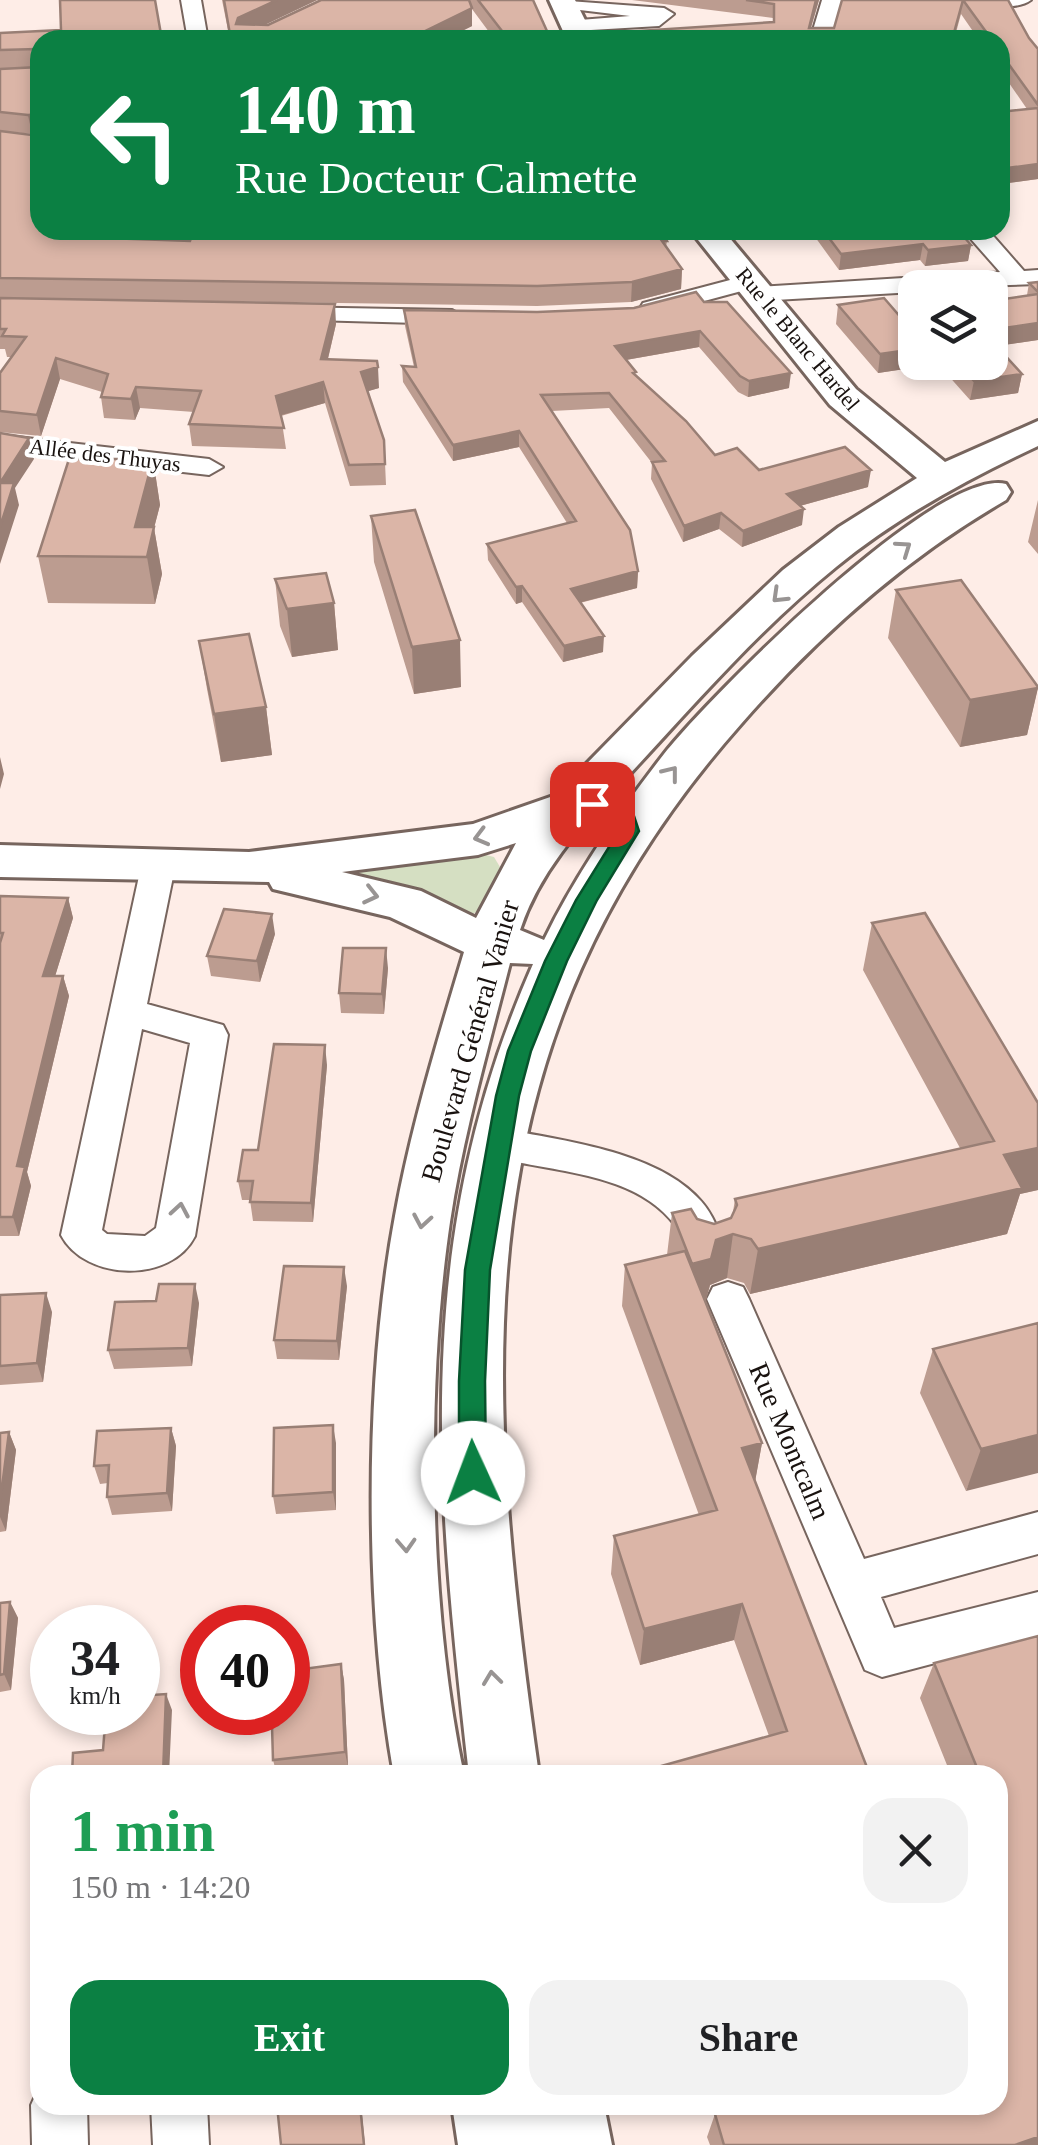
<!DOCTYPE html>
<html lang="en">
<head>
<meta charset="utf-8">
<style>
  body { margin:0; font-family:Georgia,serif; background:#f2f2f2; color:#202124; height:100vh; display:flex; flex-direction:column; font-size:38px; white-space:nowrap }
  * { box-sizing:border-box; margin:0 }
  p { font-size:32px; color:#757577 }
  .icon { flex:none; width:55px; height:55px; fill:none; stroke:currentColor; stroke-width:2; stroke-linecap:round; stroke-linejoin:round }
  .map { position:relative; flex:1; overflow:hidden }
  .sheet { position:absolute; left:30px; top:1765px; width:978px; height:350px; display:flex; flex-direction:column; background:#fff; border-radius:30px; box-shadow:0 5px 15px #0003 }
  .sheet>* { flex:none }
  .hud { position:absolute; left:30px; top:30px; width:980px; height:210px; border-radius:30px; box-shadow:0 5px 15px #0003; background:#0b8043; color:#fff; overflow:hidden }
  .controls { position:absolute; left:898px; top:270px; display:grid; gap:20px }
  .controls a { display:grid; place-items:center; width:110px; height:110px; border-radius:20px; background:#fff; box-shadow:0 5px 15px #0003; font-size:50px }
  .speed { position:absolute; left:30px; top:1605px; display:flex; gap:20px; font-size:50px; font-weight:700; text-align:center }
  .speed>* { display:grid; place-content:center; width:130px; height:130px; border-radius:50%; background:#fff; box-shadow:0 5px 15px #0003; line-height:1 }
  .speed small { font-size:25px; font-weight:400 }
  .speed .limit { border:15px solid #d22; background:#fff; color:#111 }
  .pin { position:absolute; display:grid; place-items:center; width:85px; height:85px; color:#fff; margin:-42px; border-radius:20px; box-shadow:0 5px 15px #0006 }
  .me { position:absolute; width:110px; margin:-55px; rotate:358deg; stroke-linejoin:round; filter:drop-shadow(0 0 8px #0008) }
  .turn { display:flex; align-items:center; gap:35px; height:210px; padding:0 40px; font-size:45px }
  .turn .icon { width:130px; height:130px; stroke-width:2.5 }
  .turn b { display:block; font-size:70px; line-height:85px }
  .round { display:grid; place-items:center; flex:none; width:105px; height:105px; border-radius:30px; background:#f2f2f2 }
  .overview { display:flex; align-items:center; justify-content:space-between; height:170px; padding:0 40px }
  h1 { font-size:60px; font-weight:600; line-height:75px; color:#1e9e55 }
  .cta { display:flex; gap:20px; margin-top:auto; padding:20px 40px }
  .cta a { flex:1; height:115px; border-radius:30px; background:#0b8043; color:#fff; font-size:40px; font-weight:600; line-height:115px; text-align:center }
  .cta a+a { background:#f2f2f2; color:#202124 }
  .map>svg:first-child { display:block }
  .green { fill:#d5dfc2 }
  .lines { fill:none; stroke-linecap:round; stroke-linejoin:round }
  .street-casing { stroke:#77655e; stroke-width:4 }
  .secondary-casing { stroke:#77655e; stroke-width:6 }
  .street { fill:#fff; fill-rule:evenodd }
  .secondary { fill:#fff; fill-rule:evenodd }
  .wall { fill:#bc9c90 }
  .shaded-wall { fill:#997f75 }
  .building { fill:#dbb5a7; stroke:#997f75; stroke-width:2.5 }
  .oneway { stroke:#989493 }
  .route { fill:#0b8043; stroke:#07532c; stroke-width:2.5 }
  .labels { text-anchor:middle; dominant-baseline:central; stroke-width:8; stroke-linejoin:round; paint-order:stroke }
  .far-street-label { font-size:22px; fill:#19120f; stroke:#fff }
  .street-label { font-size:28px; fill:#19120f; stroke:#fff }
</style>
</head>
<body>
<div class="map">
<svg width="1038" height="2145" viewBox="0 0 1038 2145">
  <rect width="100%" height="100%" fill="#feede7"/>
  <!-- green -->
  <path class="green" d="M 478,853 L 494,857 L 500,867 L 480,910 L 469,916 L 335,874 L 329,868 Z"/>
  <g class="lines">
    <defs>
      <path id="street" d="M 181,0 L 201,0 L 208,40 L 188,40 Z
        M 555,0 L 664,8 L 674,14 L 659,26 L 574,31 L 567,29 L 567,21 L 630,16 L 563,8 L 556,6 Z
        M 822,0 L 842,0 L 830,40 L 810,40 Z
        M 977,0 L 1031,0 C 1019,9 989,9 977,0 Z
        M 963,230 L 988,230 L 1024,271 L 1038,270 L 1038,284 L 915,288 L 915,292 L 758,301 L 749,299 L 746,294 L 749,289 L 652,315 L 640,308 L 643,303 L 749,275 L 757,277 L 761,282 L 758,287 L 1000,272 Z
        M 287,307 L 452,310 L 464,317 L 452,324 L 278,319 L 275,314 L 278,309 Z
        M 0,435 L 209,459 L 223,467 L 209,475 L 0,451 Z
        M 158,855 L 170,859 L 175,867 L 147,1004 L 223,1025 L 228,1035 L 195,1236 C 171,1284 85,1281 61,1235 L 141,867 L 146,859 ZM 142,1029 L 190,1043 L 156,1228 L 145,1236 L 107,1234 L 102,1230 Z
        M 498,1128 C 560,1140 658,1151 701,1201 C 713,1214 719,1233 727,1249 L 721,1261 L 707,1266 L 693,1261 C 687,1249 682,1235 675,1225 C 633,1169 545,1173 484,1154 L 479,1143 L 484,1132 Z
        M 728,1282 L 743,1287 L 749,1299 L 864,1559 L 1038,1512 L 1038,1554 L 881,1597 L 894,1628 L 1038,1592 L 1038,1636 L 882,1677 L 865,1670 L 707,1299 L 713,1287 Z
        M 40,2085 L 40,2105 L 87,2105 L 88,2145 L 32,2145 L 31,2105 Z
        M 151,2105 L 207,2105 L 209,2145 L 153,2145 Z"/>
      <path id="secondary" d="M 549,0 L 575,0 L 595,40 L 567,40 Z
        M 690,230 L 723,230 L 856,389 L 945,462 L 1038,421 L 1038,446 C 967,479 897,517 836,567 C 763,626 701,697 638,765 C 590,818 543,862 520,930 L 544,940 C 576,874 619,812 664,754 C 709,697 937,467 1006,484 L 1011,492 L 1006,500 C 904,559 818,636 741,724 C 456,1046 483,1378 539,1775 L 469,1775 C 436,1483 411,1242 533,964 L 510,963 C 488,1049 463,1135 450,1222 C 425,1391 429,1608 464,1775 L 394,1775 C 364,1607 364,1383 395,1216 C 411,1127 438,1039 464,952 L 390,917 L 273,889 L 269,882 L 0,877 L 0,845 L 249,852 L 473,824 L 556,795 L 692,656 L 783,570 L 839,527 L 917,478 L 830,405 ZM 516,843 L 476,918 L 421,891 L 342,872 L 478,855 Z
        M 452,2105 L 604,2105 L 612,2145 L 458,2145 Z"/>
    </defs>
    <!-- street casing -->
    <use href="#street" class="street-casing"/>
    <!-- secondary casing -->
    <use href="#secondary" class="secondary-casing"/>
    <!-- street -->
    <use href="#street" class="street"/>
    <!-- secondary -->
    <use href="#secondary" class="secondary"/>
  </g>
  <!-- wall -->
  <path class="wall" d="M 156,0 L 40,40 L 40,133 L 32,134 L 0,131 L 0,33 L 61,30 Z
    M 222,0 L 317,0 L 264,25 L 268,25 L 321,0 L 533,0 L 551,40 L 495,40 L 472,9 L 472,26 L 444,40 L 230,40 Z
    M 632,0 L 819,0 L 811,28 L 834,28 L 842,0 L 1008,0 L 1029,38 L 1038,49 L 1038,179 L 1000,184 L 1027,109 L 1000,70 L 1000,40 L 979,40 L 961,14 L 954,40 L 621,40 L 621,32 L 773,22 L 773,18 Z
    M 0,131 L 62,236 L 190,241 L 667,241 L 666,247 L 682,269 L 681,289 L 631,302 L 537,306 L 0,298 Z
    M 810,230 L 958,230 L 971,245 L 968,261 L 925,266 L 920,260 L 839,270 Z
    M 1038,282 L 1038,340 L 996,346 L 1022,374 L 1018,393 L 970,400 L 938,364 L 878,373 L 836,324 L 838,305 L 915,362 L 990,362 L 990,301 L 1027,295 L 1029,283 Z
    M 0,298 L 336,324 L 328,359 L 379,388 L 368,391 L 384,440 L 386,485 L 350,486 L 325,403 L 281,416 L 286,449 L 192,446 L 189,424 L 194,412 L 140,408 L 135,420 L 104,418 L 101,397 L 102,392 L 60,379 L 41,436 L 0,432 L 0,373 L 11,357 L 7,357 L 5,349 L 0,349 Z
    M 704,302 L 789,388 L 748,397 L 738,392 L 699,347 L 626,360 L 636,376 L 715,455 L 759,470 L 868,487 L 800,506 L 802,525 L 742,547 L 719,529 L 683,542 L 651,479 L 652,463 L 609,408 L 552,411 L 638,571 L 637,588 L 580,603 L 603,652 L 563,662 L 522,602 L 516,604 L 488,560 L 487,544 L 567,523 L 519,447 L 453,461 L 403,382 L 402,366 L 414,367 L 405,326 L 404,310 L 537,312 L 634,308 Z
    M 153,459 L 160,505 L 154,528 L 162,574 L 155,604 L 48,603 L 38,556 Z
    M 1038,500 L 1038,554 L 1028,542 Z
    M 371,516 L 461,687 L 414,694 L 374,562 Z
    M 275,579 L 334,603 L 338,650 L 292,657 L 280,626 Z
    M 896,590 L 1038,687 L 1027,735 L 960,747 L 888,638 Z
    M 199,641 L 266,707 L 272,755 L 221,762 L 207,689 Z
    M 0,897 L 68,898 L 73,918 L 55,976 L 63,976 L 69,996 L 27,1172 L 31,1186 L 19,1236 L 0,1236 Z
    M 872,923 L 1038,1103 L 1038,1190 L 1020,1194 L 1007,1234 L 750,1294 L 744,1283 L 727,1278 L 710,1285 L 705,1303 L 762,1443 L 755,1481 L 870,1775 L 643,1775 L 643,1771 L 769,1736 L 734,1640 L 640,1665 L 611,1574 L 614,1536 L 699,1515 L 622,1306 L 625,1265 L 667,1255 L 672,1213 L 714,1224 L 731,1218 L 733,1212 L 735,1199 L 960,1148 L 863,970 Z
    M 275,934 L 260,982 L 211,976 L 207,956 Z
    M 388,968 L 384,1014 L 341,1013 L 339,993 Z
    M 327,1065 L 313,1222 L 253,1221 L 250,1200 L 242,1200 L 238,1181 L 258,1150 Z
    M 347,1286 L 339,1360 L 277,1359 L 274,1340 Z
    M 0,1295 L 52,1312 L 43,1382 L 0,1385 Z
    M 199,1303 L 192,1366 L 114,1369 L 108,1350 Z
    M 1038,1323 L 966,1491 L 920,1393 L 933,1349 Z
    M 171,1428 L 176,1446 L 172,1511 L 112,1515 L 107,1497 L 108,1483 L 100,1484 L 94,1466 Z
    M 9,1432 L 16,1450 L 6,1531 L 0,1532 L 0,1433 Z
    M 336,1443 L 336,1510 L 276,1514 L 273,1496 Z
    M 10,1602 L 18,1618 L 11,1690 L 0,1692 L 0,1603 Z
    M 1038,1636 L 1038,2145 L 710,2145 L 707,2137 L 715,2114 L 998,2105 L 998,1775 L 951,1775 L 920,1698 L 934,1663 Z
    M 341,1664 L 344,1680 L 348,1767 L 277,1775 L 273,1760 L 278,1725 Z"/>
  <!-- shaded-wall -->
  <path class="shaded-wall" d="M 277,0 L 317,0 L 239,37 L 236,24 L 238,18 Z
    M 816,0 L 819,0 L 807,40 L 809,28 Z
    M 472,8 L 472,26 L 444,40 L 423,40 L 423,32 Z
    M 40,114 L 40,133 L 32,134 L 28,115 Z
    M 1038,164 L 1038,179 L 1000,184 L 1000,169 Z
    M 52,230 L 65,230 L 54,256 L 50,236 Z
    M 923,244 L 920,260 L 839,270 L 841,254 Z
    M 971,245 L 968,261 L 925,266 L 928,250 Z
    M 682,269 L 681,289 L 631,302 L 632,282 Z
    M 335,304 L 336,324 L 323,379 L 321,359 Z
    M 1038,323 L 1038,340 L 990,347 L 990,330 Z
    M 700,331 L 699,347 L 614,362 L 615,346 Z
    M 915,349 L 915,362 L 938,364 L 878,373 L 880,354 Z
    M 56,358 L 60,379 L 41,436 L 37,415 Z
    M 378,367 L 379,388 L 362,393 L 361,372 Z
    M 791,373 L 789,388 L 748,397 L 749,381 Z
    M 1022,374 L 1018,393 L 970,400 L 974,381 Z
    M 323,382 L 325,403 L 278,416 L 276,396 Z
    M 136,387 L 140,408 L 135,420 L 131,399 Z
    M 519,431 L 519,447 L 453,461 L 453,445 Z
    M 29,438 L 34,459 L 15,488 L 19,505 L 0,564 L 0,483 Z
    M 153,459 L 160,505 L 154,528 L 162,574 L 155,604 L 147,557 L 135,527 Z
    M 871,470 L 868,487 L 785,510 L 787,494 Z
    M 804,509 L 802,525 L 742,547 L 743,531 Z
    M 721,513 L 719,529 L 683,542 L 684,526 Z
    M 638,571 L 637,588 L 570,605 L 571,589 Z
    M 522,586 L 522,602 L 516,604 L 516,587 Z
    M 334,603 L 338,650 L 292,657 L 287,609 Z
    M 604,636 L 603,652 L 563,662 L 564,646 Z
    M 460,640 L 461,687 L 414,694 L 412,647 Z
    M 1038,688 L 1027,735 L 960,747 L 970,700 Z
    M 266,707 L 272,755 L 221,762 L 214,714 Z
    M 0,757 L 4,774 L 0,789 Z
    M 68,898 L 73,918 L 49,996 L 43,976 Z
    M 272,914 L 275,934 L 260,982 L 257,961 Z
    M 386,948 L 388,968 L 384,1014 L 382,994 Z
    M 63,976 L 69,996 L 27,1172 L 31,1186 L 19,1236 L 13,1217 L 17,1166 Z
    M 325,1045 L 327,1065 L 313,1222 L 311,1203 Z
    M 1038,1148 L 1038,1190 L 1020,1194 L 1007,1234 L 750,1294 L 758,1249 L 1004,1155 Z
    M 733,1234 L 727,1278 L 710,1285 L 705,1304 L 687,1308 L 692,1264 L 716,1240 Z
    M 344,1267 L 347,1286 L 339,1360 L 337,1341 Z
    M 195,1284 L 199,1303 L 192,1366 L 188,1348 Z
    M 46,1293 L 52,1312 L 43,1382 L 37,1363 Z
    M 333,1425 L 336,1443 L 336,1510 L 333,1492 Z
    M 171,1428 L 176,1446 L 172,1511 L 167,1493 Z
    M 9,1432 L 16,1450 L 6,1531 L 0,1517 L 0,1503 Z
    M 1038,1435 L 1038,1473 L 966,1491 L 981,1449 Z
    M 762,1443 L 755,1482 L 742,1448 Z
    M 10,1602 L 18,1618 L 11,1690 L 4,1674 Z
    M 742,1604 L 734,1640 L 640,1665 L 644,1629 Z
    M 341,1664 L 344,1680 L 348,1767 L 345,1752 Z
    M 166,1694 L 172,1710 L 169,1775 L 163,1775 Z
    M 360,2105 L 361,2105 L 365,2145 L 364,2145 Z
    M 1038,2137 L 1038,2145 L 1015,2145 Z"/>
  <!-- building -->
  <path class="building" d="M 60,0 L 155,0 L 162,40 L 40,40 L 40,52 L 37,49 L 0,50 L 0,33 L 61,30 Z
    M 224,0 L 277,0 L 238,18 L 236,24 L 268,25 L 321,0 L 469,0 L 472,8 L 423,32 L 426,40 L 231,40 Z
    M 478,0 L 533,0 L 551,40 L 509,40 Z
    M 746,0 L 816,0 L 809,28 L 834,28 L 842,0 L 963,0 L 952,40 L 625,40 L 621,32 L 774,22 L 774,4 Z
    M 963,0 L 1008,0 L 1029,38 L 1038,49 L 1038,105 L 1000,52 L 1000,40 L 992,40 Z
    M 40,58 L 40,114 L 28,115 L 0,112 L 0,69 L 39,67 Z
    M 1038,108 L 1038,164 L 1000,169 L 1000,112 Z
    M 0,131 L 40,136 L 40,230 L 52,230 L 50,236 L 190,241 L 194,230 L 661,230 L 667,241 L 662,241 L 682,269 L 632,282 L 537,286 L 0,278 Z
    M 823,230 L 958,230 L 971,245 L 928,250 L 923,244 L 841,254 Z
    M 1038,282 L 1038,292 L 1029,283 Z
    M 696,292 L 704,302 L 727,302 L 791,373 L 749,381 L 740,376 L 700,331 L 615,346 L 636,372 L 633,373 L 686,421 L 715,455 L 737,448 L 759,470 L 845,447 L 871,470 L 787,494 L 804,509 L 743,531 L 721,513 L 684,526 L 652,462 L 665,461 L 609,393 L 541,395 L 630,530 L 638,571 L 571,589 L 604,636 L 564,646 L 522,586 L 516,587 L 487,544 L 576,521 L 519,431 L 453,445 L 402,366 L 416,367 L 404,310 L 537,312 L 634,308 Z
    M 1038,294 L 1038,323 L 990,330 L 990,301 Z
    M 0,298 L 335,304 L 321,359 L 377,361 L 378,367 L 361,372 L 384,440 L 385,464 L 349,465 L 323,382 L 276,396 L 284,428 L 189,424 L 201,391 L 136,387 L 131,399 L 101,397 L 108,374 L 56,358 L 37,415 L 0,411 L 0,373 L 26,337 L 2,336 L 6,329 L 0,329 Z
    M 884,298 L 903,320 L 915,319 L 915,349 L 880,354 L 838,305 Z
    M 990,339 L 1022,374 L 974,381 L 957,362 L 990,362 Z
    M 0,433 L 29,438 L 0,483 L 14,483 L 0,527 Z
    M 69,459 L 153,459 L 135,527 L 154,527 L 147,557 L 38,556 Z
    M 415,510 L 460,640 L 412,647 L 371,516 Z
    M 326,573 L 334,603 L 287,609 L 275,579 Z
    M 961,580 L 1038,687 L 1038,688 L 970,700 L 896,590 Z
    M 249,634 L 266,707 L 214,714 L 199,641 Z
    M 0,896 L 68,898 L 43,976 L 63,976 L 17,1166 L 25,1167 L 13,1217 L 0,1217 L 0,943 L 3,933 L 0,933 Z
    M 224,909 L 272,914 L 257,961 L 207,956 Z
    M 925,913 L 1038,1103 L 1038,1148 L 1004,1155 L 1022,1188 L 758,1249 L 751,1239 L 733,1234 L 716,1240 L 711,1259 L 692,1264 L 672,1213 L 691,1209 L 697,1219 L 714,1224 L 731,1218 L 737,1205 L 735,1199 L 994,1141 L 872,923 Z
    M 343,948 L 386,948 L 382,994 L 339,993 Z
    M 274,1044 L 325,1045 L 311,1203 L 250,1202 L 253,1181 L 238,1181 L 243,1150 L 258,1150 Z
    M 685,1251 L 762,1443 L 742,1448 L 870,1775 L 645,1775 L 643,1771 L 787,1731 L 742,1604 L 644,1629 L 614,1536 L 717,1510 L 625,1265 Z
    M 284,1266 L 344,1267 L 337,1341 L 274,1340 Z
    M 159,1284 L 195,1284 L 188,1348 L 108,1350 L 115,1302 L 156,1301 Z
    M 46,1293 L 37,1363 L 0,1366 L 0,1295 Z
    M 1038,1323 L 1038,1435 L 981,1449 L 933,1349 Z
    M 333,1425 L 333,1492 L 273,1496 L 274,1428 Z
    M 171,1428 L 167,1493 L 107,1497 L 109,1465 L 94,1466 L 97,1431 Z
    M 9,1432 L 0,1503 L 0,1433 Z
    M 10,1602 L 4,1674 L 0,1675 L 0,1603 Z
    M 1038,1636 L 1038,2137 L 1015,2145 L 724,2145 L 715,2114 L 744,2105 L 998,2105 L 998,1824 L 1000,1824 L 998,1818 L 998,1775 L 980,1775 L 934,1663 Z
    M 341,1664 L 345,1752 L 273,1760 L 272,1726 L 278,1725 L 278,1712 L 288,1712 L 288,1671 Z
    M 166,1694 L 163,1775 L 72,1775 L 73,1753 L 103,1750 L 106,1712 L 138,1712 L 138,1696 Z
    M 277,2105 L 360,2105 L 364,2145 L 281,2145 Z"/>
  <!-- one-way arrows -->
  <defs><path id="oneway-chevron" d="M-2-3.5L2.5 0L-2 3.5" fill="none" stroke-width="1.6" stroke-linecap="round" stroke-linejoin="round" transform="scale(2.5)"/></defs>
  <g class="oneway">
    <use href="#oneway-chevron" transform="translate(904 548) rotate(-35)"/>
    <use href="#oneway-chevron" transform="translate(779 596) rotate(136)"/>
    <use href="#oneway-chevron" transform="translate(671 773) rotate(-52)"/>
    <use href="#oneway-chevron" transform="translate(481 837) rotate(165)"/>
    <use href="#oneway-chevron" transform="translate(371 895) rotate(13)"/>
    <use href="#oneway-chevron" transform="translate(180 1210) rotate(-80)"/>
    <use href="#oneway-chevron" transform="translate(422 1221) rotate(100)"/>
    <use href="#oneway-chevron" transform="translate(406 1545) rotate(87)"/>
    <use href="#oneway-chevron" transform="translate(492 1678) rotate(-97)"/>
  </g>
  <!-- route -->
  <path class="route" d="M 592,798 L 632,810 L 639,831 L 597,900 L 567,961 L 531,1051 L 519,1096 L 490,1270 L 485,1381 L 486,1473 L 482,1481 L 473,1485 L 463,1481 L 459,1473 L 459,1381 L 465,1270 L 496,1096 L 508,1051 L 545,961 L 576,900 L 619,831 L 616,819 L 585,809 L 585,800 Z"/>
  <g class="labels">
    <!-- far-street labels -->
    <g class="far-street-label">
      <text transform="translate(798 339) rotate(50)">Rue le Blanc Hardel</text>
      <text transform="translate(105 455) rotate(7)">Allée des Thuyas</text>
    </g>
    <!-- street labels -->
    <g class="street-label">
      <text transform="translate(470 1041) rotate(-74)">Boulevard Général Vanier</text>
      <text transform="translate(790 1441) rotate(67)">Rue Montcalm</text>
    </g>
  </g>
</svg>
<div class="controls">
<a><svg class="icon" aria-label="layers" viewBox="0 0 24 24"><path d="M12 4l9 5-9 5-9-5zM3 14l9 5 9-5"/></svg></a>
</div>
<div class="speed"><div>34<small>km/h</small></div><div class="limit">40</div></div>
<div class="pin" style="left:592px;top:804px;background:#d93025"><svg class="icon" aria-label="arrive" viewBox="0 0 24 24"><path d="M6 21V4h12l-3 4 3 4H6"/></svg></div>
<svg class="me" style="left:473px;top:1473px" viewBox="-20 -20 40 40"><circle r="19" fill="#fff"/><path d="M0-13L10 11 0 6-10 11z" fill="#0b8043"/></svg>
<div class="hud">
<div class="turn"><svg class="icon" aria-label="left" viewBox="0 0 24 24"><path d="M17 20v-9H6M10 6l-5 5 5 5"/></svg><div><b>140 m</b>Rue Docteur Calmette</div></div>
</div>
<section class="sheet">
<div class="overview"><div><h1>1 min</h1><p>150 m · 14:20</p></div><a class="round"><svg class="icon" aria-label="close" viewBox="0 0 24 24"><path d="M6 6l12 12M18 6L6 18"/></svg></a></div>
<div class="cta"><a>Exit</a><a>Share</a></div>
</section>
</div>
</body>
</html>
